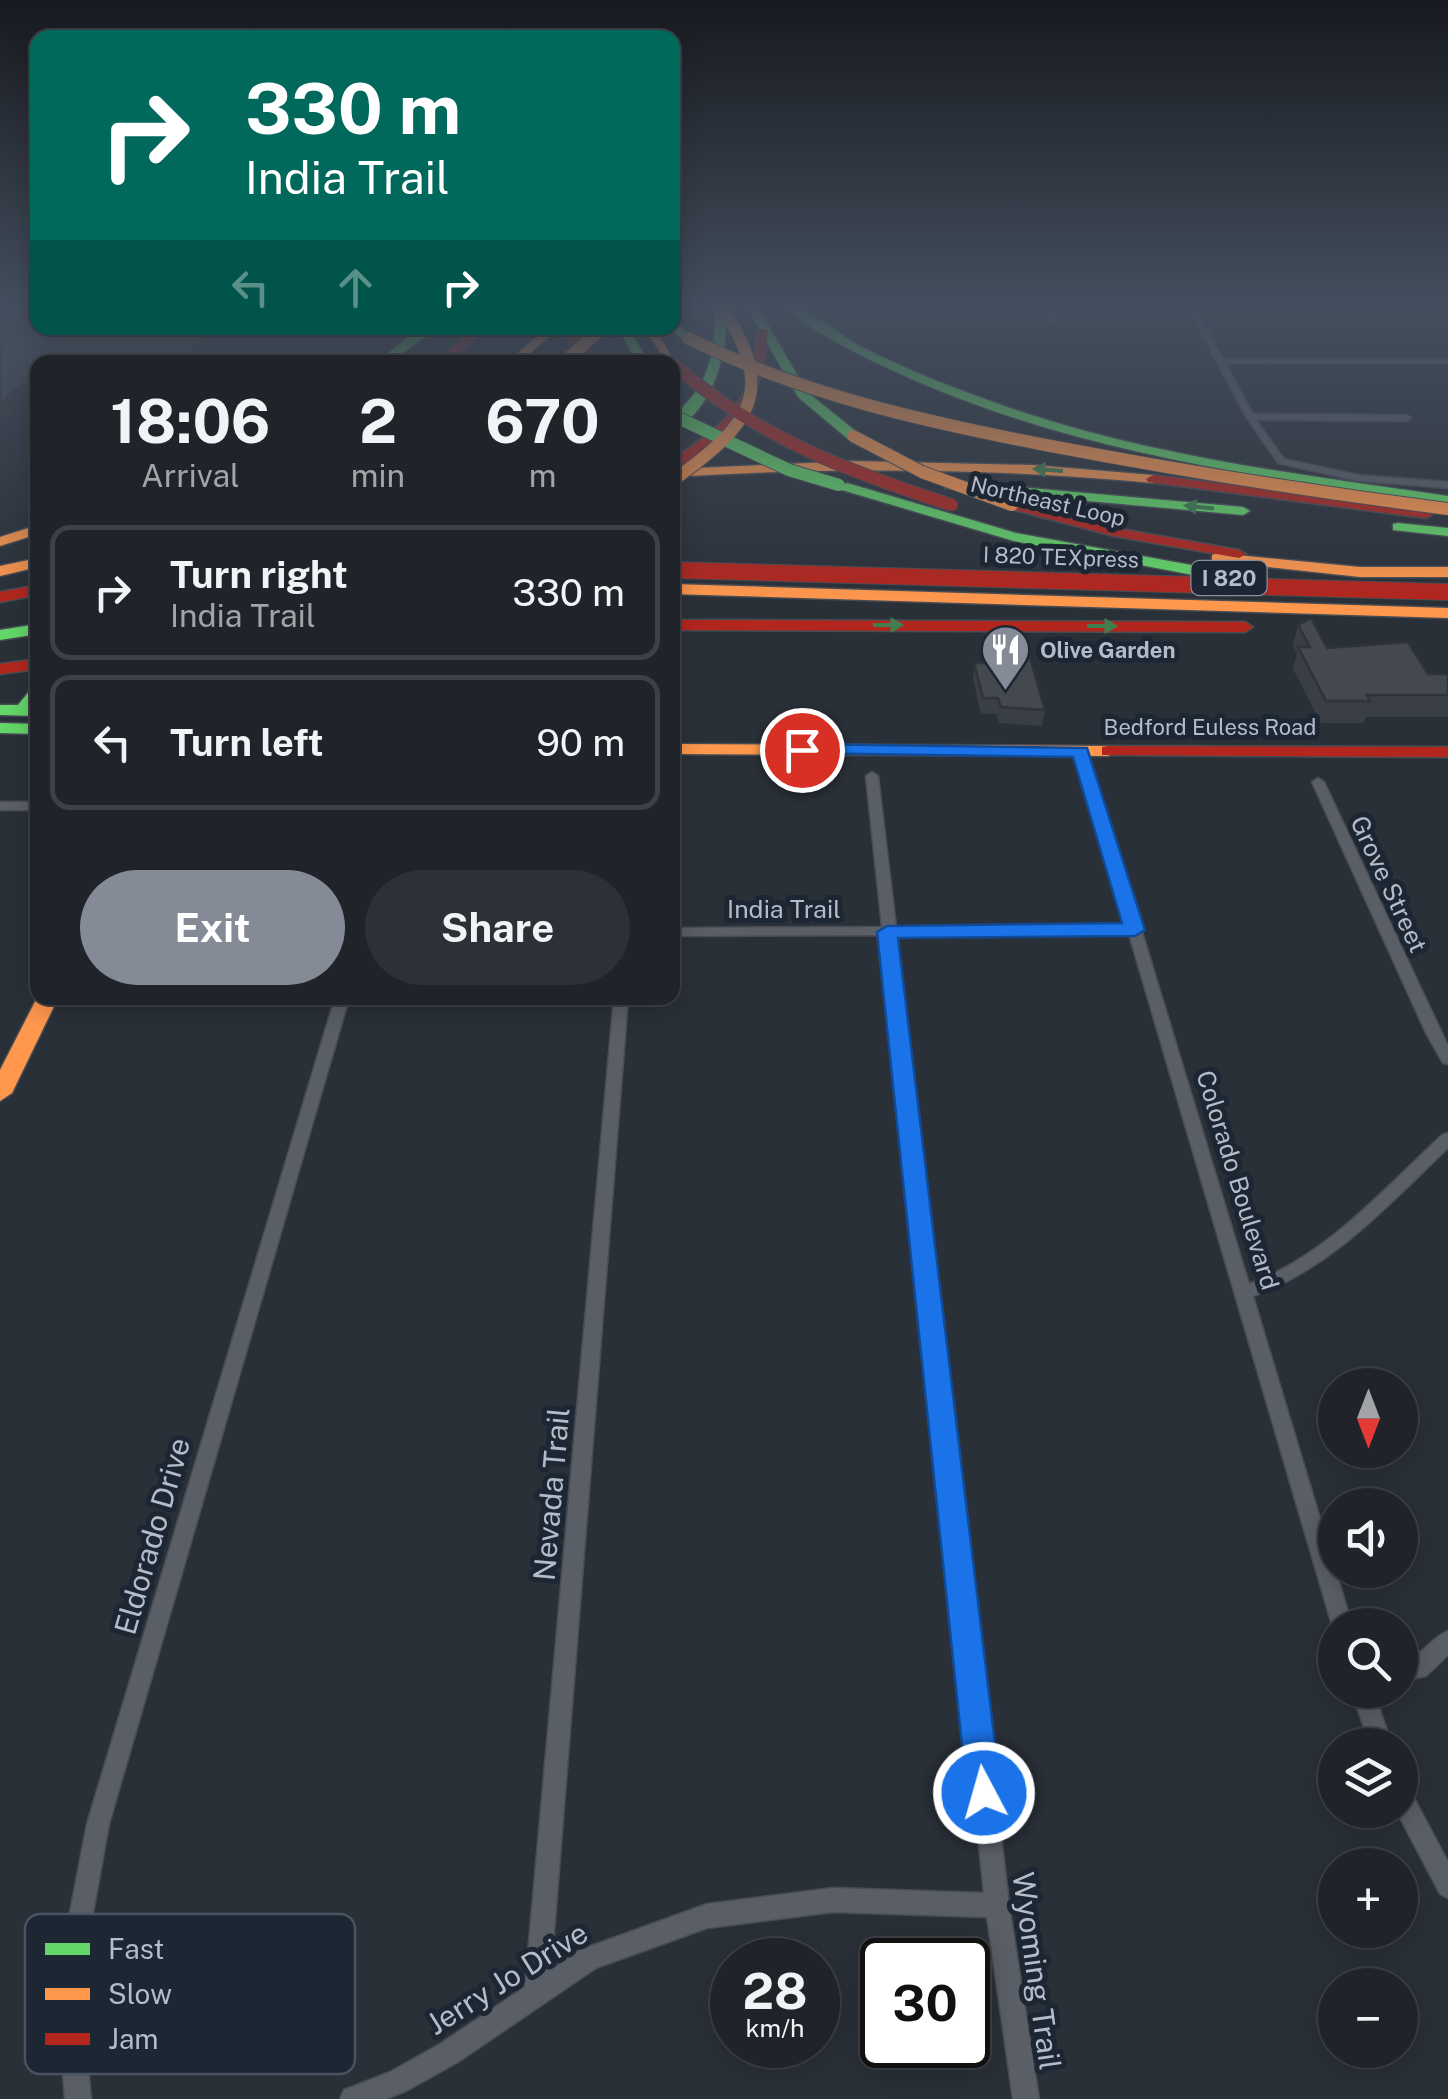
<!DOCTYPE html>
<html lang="en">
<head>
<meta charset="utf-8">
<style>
  body { margin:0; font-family:"Public Sans",sans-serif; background:#2d3036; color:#f1f3f6; height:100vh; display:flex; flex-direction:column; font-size:38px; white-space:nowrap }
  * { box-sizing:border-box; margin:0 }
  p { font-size:32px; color:#a2a4a8 }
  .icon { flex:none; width:55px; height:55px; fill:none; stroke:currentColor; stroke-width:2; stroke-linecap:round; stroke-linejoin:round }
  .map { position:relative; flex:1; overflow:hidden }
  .side { position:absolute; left:30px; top:355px; width:650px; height:650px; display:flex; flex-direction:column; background:#20242a; border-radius:20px; box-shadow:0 5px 25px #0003,0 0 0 2px #3d4147 }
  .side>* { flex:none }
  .hud { position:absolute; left:30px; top:30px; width:650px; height:305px; border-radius:20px; box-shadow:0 5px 25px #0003,0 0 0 2px #3d4147; background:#00695c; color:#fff; overflow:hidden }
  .needle { width:65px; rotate:180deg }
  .controls { position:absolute; left:1318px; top:1368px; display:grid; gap:20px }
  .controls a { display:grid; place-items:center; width:100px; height:100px; border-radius:50%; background:#20242a; box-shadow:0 5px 25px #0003,0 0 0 2px #3d4147; font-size:50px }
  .speed { position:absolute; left:710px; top:1938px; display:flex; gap:20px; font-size:50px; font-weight:700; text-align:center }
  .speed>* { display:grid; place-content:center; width:130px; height:130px; border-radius:50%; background:#20242a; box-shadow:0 5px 25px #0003,0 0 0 2px #3d4147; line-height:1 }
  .speed small { font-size:25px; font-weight:400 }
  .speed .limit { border:5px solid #111; border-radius:15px; background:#fff; color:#111 }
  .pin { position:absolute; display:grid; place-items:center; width:85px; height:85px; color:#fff; margin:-42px; border:5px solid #fff; border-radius:50%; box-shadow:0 2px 10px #0007 }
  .me { position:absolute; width:110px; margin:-55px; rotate:354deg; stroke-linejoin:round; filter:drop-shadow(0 0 8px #0008) }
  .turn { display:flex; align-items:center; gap:35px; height:210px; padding:0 50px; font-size:45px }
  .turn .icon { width:130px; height:130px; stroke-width:2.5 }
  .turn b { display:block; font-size:70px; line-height:85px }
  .lanes { display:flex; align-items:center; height:95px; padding:0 50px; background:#0003; justify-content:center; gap:50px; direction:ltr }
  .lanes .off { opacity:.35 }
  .eta { display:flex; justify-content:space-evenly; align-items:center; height:170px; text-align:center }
  .eta b { font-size:60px; font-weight:700; line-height:70px }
  .button { display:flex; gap:20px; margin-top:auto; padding:20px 50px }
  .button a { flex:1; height:115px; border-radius:60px; background:#848b96; color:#fff; font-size:40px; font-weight:700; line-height:115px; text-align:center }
  .button a+a { background:#2d3036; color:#f1f3f6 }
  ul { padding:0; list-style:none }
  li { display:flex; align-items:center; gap:30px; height:135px; margin:0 20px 15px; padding:0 30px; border:5px solid #3d4147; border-radius:20px }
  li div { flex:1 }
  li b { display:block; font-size:38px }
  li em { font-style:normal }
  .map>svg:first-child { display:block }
  .green { fill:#273a3e }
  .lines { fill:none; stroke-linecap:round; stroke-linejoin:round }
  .street-casing { stroke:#484c53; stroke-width:3 }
  .fast-casing { stroke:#484c53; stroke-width:3 }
  .slow-casing { stroke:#484c53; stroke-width:3 }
  .jam-casing { stroke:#484c53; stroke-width:3 }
  .street { fill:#5a5e66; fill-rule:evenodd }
  .fast { fill:#63d668; fill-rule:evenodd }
  .slow { fill:#ff974d; fill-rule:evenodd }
  .jam { fill:#b3261e; fill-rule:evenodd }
  .fast-bridge-casing { stroke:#474c53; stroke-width:14; stroke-linecap:butt }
  .slow-bridge-casing { stroke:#474c53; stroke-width:14; stroke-linecap:butt }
  .jam-bridge-far1-casing { stroke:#474c53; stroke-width:14; stroke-linecap:butt }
  .jam-bridge-casing { stroke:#474c53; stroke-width:18; stroke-linecap:butt }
  .fast-bridge { stroke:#63d668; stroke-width:12 }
  .slow-bridge { stroke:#ff974d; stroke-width:12 }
  .jam-bridge-far1 { stroke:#b3261e; stroke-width:12 }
  .jam-bridge { stroke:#b3261e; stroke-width:16 }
  .wall { fill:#3a3f45 }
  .shaded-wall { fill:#303338 }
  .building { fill:#444950; stroke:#303338; stroke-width:2.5 }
  .oneway { fill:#407e4e }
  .route { fill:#1a73e8; stroke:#114b97; stroke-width:2.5 }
  .labels { text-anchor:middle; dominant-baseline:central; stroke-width:10; stroke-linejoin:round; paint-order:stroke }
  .far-street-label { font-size:22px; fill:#b4bcc9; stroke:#1d2633 }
  .shield { fill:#1d2633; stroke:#878f9c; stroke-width:2.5 }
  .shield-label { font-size:22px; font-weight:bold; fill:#b4bcc9 }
  .far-poi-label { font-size:22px; font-weight:bold; fill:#b4bcc9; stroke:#1d2633; text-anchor:start }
  .street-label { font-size:25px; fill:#b4bcc9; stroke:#1d2633 }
  .near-street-label { font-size:30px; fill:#b4bcc9; stroke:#1d2633 }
  .key { fill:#1d2633; stroke:#4a5360; stroke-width:2.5 }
  .key-label { font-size:28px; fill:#b4bcc9 }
</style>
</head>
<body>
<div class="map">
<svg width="1448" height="2099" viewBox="0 0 1448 2099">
  <rect width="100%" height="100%" fill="#2a3038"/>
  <!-- green -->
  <path class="green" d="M 797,306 L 846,308 L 848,316 L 920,311 L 915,306 L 922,306 L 924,312 L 829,326 Z"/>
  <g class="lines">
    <defs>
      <path id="street" d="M 1041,306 L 1049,306 L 1055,324 L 1049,324 Z
        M 1187,306 L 1194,306 L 1196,310 L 1448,310 L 1448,314 L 1198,314 L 1223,359 L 1448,359 L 1448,363 L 1225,363 L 1253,414 L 1407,415 L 1411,418 L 1407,421 L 1256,420 L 1284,459 L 1358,475 L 1448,482 L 1448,488 L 1358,481 L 1278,463 L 1246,417 Z
        M 1081,747 L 1087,751 L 1249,1284 C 1326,1256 1384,1189 1442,1135 L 1448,1133 L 1448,1148 C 1388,1205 1332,1268 1253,1296 L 1352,1625 L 1335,1625 L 1335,1632 L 1332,1625 L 1129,934 L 897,935 L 1009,1905 L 1039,2099 L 1013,2099 L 987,1917 L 833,1912 L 707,1928 L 596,1968 L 458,2062 L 406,2091 L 386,2099 L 340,2099 L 344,2090 L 390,2072 L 440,2044 L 525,1987 L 614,998 L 628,998 L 551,1970 L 580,1950 L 707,1904 L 833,1888 L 984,1893 L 883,935 L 672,936 L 672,928 L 882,927 L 866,776 L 872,772 L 878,776 L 896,927 L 1126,926 L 1075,751 Z
        M 1318,778 L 1324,782 L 1448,1046 L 1448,1064 L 1443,1063 L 1426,1033 L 1312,782 Z
        M 0,802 L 38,802 L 38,810 L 0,810 Z
        M 335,998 L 349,998 L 109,1824 L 80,1985 L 91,2099 L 65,2099 L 56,1985 L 87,1824 Z
        M 1448,1631 L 1448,1655 L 1426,1676 L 1400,1681 L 1400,1661 C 1421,1659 1429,1639 1448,1631 Z
        M 1351,1690 L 1373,1690 L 1392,1745 L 1370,1745 Z
        M 1400,1784 L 1408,1787 L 1448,1862 L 1448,1898 L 1440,1894 L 1396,1810 L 1400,1810 Z"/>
      <path id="fast" d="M 714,306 L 726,306 C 729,351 715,408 672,432 C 672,413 691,401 700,385 C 714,360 716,334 714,306 Z
        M 746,306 L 757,306 L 807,392 L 858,433 L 858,439 L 848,439 L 798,397 Z
        M 782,306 C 811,306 836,334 862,347 C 911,372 964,392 1016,410 C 1155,457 1304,475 1448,496 L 1448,504 C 1261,478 1066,451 894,371 C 855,353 815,333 782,306 Z
        M 672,322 L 692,336 L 692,340 L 684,340 L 668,328 L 672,328 Z
        M 420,328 L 437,328 L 390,362 L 377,362 Z
        M 618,328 L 628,328 L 649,362 L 637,362 Z
        M 950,481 L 1243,507 L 1250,511 L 1243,515 L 945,488 L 945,482 Z
        M 847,483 L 1016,533 L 1246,575 L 1254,580 L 1246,585 L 1014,541 L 842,490 L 840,487 Z
        M 1398,523 L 1448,528 L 1448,536 L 1393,530 L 1393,524 Z
        M 38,624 L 38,634 L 0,640 L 0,630 Z
        M 38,687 L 38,716 L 0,715 L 0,705 L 18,705 L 32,688 Z
        M 0,723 L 38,724 L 38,734 L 0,733 Z"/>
      <path id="slow" d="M 547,328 L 559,328 L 520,362 L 507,362 Z
        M 645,328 L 655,328 L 676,365 L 666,362 Z
        M 853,461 L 1033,465 L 1153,475 L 1160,479 L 1153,483 C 993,468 833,467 672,477 L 672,469 Z
        M 38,525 L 38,534 L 0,546 L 0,537 Z
        M 1217,553 L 1360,567 L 1448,567 L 1448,577 L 1360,577 L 1212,561 L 1212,555 Z
        M 38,558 L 38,567 L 0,576 L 0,566 Z
        M 672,584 L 1448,608 L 1448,618 L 672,594 Z
        M 672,744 L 1108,746 L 1117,751 L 1108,756 L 672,754 Z
        M 38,996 L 58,998 L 12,1093 L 0,1101 L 0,1070 Z"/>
      <path id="jam" d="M 476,328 L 488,328 L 448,362 L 435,362 Z
        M 558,328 L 569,328 L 601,362 L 589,362 Z
        M 758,328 L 768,330 C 765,395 734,444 672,469 L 672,459 C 706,438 740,414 751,374 C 755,359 754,342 758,328 Z
        M 1153,475 L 1426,510 L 1433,514 L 1426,518 L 1148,482 L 1146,479 Z
        M 1012,501 L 1115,528 L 1239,550 L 1246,554 L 1239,558 L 1114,536 L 1007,508 L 1005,505 Z
        M 38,585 L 38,595 L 0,602 L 0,592 Z
        M 672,620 L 1245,622 L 1253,627 L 1245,632 L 672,630 Z
        M 38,659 L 38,669 L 0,674 L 0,664 Z
        M 1108,746 L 1448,747 L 1448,757 L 1102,755 L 1102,747 Z"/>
    </defs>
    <!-- street casing -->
    <use href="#street" class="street-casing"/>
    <!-- fast casing -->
    <use href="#fast" class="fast-casing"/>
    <!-- slow casing -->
    <use href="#slow" class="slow-casing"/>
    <!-- jam casing -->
    <use href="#jam" class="jam-casing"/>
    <!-- street -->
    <use href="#street" class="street"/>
    <!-- fast -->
    <use href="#fast" class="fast"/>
    <!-- slow -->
    <use href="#slow" class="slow"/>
    <!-- jam -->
    <use href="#jam" class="jam"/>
    <defs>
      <path id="fast-bridge" d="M 672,415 L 789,470 L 839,485"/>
      <path id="slow-bridge" d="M 688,338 C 803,395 926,422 1051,446 C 1182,471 1315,492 1448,509
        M 564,362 L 602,328
        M 853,436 L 922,472 L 1012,505
        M 672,481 C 749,426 779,393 721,306"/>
      <path id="jam-bridge-far1" d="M 672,363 C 754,436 849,472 952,505"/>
      <path id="jam-bridge" d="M 672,570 L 1448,592"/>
    </defs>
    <!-- fast-bridge casing -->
    <use href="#fast-bridge" class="fast-bridge-casing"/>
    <!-- slow-bridge casing -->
    <use href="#slow-bridge" class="slow-bridge-casing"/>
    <!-- jam-bridge-far1 casing -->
    <use href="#jam-bridge-far1" class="jam-bridge-far1-casing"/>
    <!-- jam-bridge casing -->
    <use href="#jam-bridge" class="jam-bridge-casing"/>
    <!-- fast-bridge -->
    <use href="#fast-bridge" class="fast-bridge"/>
    <!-- slow-bridge -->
    <use href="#slow-bridge" class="slow-bridge"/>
    <!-- jam-bridge-far1 -->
    <use href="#jam-bridge-far1" class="jam-bridge-far1"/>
    <!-- jam-bridge -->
    <use href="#jam-bridge" class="jam-bridge"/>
  </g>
  <!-- wall -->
  <path class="wall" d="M 809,306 L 918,306 L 918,311 L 848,316 L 846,308 Z
    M 1298,625 L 1327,648 L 1428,674 L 1448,674 L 1448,717 L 1366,717 L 1364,723 L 1321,723 L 1293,669 L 1297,653 L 1293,646 Z
    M 993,654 L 1045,710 L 1042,726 L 999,723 L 996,714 L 981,714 L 973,679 L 974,663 L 992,663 Z"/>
  <!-- shaded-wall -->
  <path class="shaded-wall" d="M 848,306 L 918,306 L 918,311 L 848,316 Z
    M 208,328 L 210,341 L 196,362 L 184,362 Z
    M 38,378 L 38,394 L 17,405 L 0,425 L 0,406 L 13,391 Z"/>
  <!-- building -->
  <path class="building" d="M 0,306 L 38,306 L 38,328 L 208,328 L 184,362 L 38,362 L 38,378 L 13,391 L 0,406 Z
    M 1311,618 L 1327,648 L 1408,642 L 1428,674 L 1448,674 L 1448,695 L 1367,695 L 1370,701 L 1326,701 L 1298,647 L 1310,647 L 1298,625 Z
    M 993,654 L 1029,654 L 1045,710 L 1001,707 L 998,698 L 983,698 L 974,663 L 995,663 Z"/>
  <!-- one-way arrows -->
  <defs><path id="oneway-solid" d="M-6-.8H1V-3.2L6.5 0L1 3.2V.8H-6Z" transform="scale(2.5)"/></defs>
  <g class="oneway">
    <use href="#oneway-solid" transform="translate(1048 470) rotate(-176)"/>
    <use href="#oneway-solid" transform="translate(1199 507) rotate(-174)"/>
    <use href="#oneway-solid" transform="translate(888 625)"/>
    <use href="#oneway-solid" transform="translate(1102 626)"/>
  </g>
  <!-- sky -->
  <linearGradient id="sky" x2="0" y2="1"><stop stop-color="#171a1f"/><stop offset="0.51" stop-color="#444e5e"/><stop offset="1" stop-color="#444e5e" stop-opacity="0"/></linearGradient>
  <rect width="1448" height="600" fill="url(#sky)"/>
  <!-- route -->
  <path class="route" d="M 802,744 L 1087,748 L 1145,930 L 1135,936 L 898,938 L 1001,1793 L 996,1805 L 984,1810 L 972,1805 L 967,1793 L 877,932 L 887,926 L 1122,923 L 1073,757 L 795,753 L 792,750 Z"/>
  <!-- icons -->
  <defs>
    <symbol id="restaurant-pin" viewBox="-11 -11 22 30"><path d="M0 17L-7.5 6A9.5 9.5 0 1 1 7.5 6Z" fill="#848b96" stroke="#1d2633"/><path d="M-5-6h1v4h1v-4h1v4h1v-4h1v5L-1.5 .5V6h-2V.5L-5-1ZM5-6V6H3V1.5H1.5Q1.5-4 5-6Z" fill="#fff"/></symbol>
  </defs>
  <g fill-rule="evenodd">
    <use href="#restaurant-pin" x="978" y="622" width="55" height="75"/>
  </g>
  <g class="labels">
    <!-- far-street labels -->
    <g class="far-street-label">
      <text transform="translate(1048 501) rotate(13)">Northeast Loop</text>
      <text transform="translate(1061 557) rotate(2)">I 820 TEXpress</text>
      <text x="1210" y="727">Bedford Euless Road</text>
    </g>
    <!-- shield labels -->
    <rect class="shield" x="1191.5" y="561" width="75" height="34" rx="8"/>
    <g class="shield-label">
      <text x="1229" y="578">I 820</text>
    </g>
    <!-- far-poi labels -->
    <g class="far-poi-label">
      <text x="1040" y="650">Olive Garden</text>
    </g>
    <!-- street labels -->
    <g class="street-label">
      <text transform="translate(1389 884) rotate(65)">Grove Street</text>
      <text x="784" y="909">India Trail</text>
      <text transform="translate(1238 1180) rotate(73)">Colorado Boulevard</text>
    </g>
    <!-- near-street labels -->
    <g class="near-street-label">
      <text transform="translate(551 1494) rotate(-85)">Nevada Trail</text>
      <text transform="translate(152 1536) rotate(-74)">Eldorado Drive</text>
      <text transform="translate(1037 1971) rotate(82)">Wyoming Trail</text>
      <text transform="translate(507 1978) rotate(-32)">Jerry Jo Drive</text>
    </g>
  </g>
  <!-- legend -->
  <rect x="25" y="1914" width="330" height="160" rx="15" class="key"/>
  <rect x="45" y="1943" width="45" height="12" fill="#63d668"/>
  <rect x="45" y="1988" width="45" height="12" fill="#ff974d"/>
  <rect x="45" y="2033" width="45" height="12" fill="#b3261e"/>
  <g class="key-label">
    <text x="108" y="1959">Fast</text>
    <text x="108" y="2004">Slow</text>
    <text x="108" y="2049">Jam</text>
  </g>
</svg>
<div class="controls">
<a><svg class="needle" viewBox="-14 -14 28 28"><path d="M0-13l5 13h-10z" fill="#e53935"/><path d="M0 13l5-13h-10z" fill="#a2a4a8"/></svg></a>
<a><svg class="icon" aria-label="sound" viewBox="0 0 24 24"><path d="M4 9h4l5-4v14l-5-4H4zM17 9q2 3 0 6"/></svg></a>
<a><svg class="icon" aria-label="search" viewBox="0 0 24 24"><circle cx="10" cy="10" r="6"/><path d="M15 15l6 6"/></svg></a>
<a><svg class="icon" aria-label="layers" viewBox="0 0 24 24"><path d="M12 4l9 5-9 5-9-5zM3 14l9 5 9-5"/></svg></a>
<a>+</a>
<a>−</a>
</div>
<div class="speed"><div>28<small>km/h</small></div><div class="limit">30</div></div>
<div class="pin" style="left:802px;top:750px;background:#d93025"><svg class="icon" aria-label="arrive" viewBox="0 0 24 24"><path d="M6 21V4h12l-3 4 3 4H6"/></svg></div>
<svg class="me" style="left:984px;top:1793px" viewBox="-20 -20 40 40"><circle r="17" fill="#1a73e8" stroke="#fff" stroke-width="3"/><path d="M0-11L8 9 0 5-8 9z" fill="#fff"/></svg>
<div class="hud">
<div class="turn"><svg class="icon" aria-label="right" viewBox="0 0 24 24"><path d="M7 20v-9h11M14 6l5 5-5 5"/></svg><div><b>330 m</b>India Trail</div></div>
<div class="lanes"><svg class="icon off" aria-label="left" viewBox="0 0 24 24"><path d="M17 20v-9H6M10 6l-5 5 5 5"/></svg><svg class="icon off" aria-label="ahead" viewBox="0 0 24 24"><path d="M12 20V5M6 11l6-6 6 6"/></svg><svg class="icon" aria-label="right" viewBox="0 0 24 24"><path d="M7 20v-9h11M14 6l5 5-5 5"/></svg></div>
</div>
<section class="side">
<div class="eta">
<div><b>18:06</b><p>Arrival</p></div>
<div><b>2</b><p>min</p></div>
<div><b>670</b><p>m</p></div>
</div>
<ul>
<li><svg class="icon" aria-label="right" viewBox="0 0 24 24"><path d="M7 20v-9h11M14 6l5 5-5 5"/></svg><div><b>Turn right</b><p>India Trail</p></div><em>330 m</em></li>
<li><svg class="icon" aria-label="left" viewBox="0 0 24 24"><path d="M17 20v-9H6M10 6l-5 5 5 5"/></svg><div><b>Turn left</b></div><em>90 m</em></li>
</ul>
<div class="button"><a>Exit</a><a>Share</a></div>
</section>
</div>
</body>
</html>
